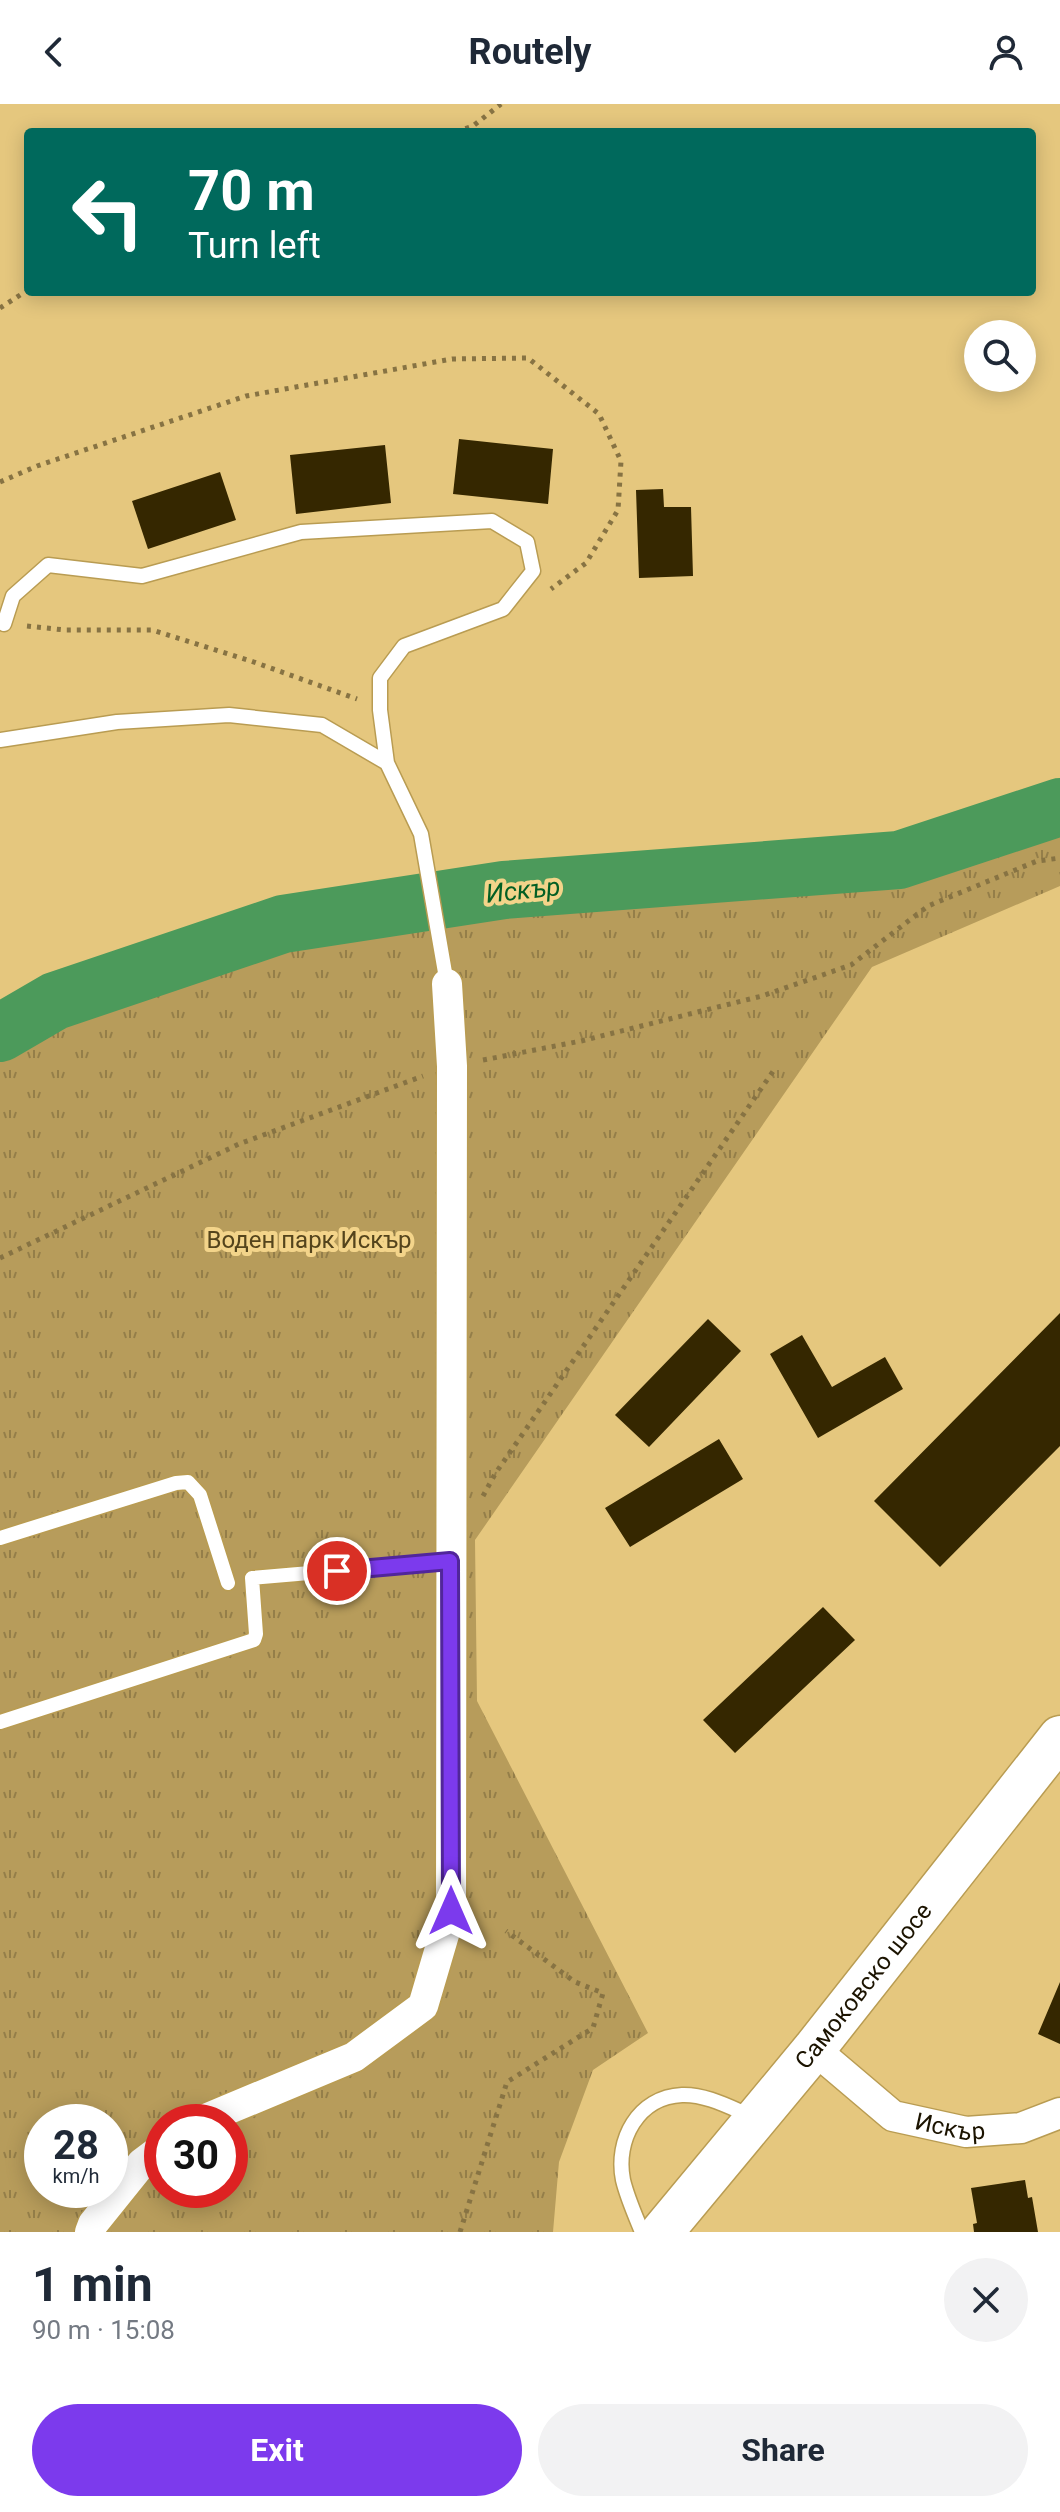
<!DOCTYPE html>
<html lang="en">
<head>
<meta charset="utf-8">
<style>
  body { margin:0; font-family:Roboto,sans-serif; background:#f2f2f3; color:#1f2937; height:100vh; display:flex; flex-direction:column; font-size:30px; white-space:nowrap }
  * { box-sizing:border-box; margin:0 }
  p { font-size:26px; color:#747a83 }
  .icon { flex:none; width:44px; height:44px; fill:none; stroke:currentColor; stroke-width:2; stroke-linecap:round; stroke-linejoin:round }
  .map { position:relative; height:2128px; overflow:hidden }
  .drawer { display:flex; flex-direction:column; background:#fff; flex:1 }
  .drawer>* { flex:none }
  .guide { position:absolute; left:24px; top:24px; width:1012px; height:168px; border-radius:8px; box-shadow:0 4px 20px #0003; background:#00695c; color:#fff; overflow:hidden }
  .fabs { position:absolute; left:964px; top:216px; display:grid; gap:16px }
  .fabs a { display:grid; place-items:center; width:72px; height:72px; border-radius:50%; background:#fff; box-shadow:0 4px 20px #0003; font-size:40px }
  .speed { position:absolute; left:24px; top:2000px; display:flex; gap:16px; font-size:40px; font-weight:700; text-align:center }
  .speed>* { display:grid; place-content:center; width:104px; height:104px; border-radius:50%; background:#fff; box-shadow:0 4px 20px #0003; line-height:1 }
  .speed small { font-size:20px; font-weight:400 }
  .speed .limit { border:12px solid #d22; background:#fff; color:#111 }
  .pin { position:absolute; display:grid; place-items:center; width:68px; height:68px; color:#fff; margin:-34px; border:4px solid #fff; border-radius:50%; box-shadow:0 2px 8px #0007 }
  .me { position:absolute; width:88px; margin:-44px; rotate:0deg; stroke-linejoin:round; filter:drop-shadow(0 0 6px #0008) }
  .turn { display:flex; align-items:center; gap:28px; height:168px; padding:0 32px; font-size:36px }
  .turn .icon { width:104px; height:104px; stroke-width:2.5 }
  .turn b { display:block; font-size:56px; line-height:68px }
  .round { display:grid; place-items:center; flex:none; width:84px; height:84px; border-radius:42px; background:#f2f2f3 }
  .head { display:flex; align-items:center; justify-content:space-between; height:136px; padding:0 32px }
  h1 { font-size:48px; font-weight:700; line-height:60px }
  .cta { display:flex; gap:16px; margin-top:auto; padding:16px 32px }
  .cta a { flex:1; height:92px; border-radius:48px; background:#7c3aed; color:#fff; font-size:32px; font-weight:700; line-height:92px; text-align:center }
  .cta a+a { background:#f2f2f3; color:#1f2937 }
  header { display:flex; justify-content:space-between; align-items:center; height:104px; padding:0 32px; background:#fff; font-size:36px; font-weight:700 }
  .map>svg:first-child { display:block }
  .park { fill:url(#park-tufts); fill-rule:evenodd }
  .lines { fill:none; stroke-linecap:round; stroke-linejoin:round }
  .river { stroke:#4c9a5b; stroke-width:58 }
  .building { fill:#352700 }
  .lane-casing { stroke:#b99c52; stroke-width:17 }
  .street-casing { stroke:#b99c52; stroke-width:33 }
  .secondary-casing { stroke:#b99c52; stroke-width:45 }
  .path { stroke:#877343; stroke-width:5; stroke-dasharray:4 6; stroke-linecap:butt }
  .lane { stroke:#fff; stroke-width:14 }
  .street { stroke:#fff; stroke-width:30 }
  .secondary { stroke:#fff; stroke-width:42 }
  .route-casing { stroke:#51269a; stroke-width:20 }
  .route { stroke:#7c3aed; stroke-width:14 }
  .labels { text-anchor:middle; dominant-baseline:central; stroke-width:8; stroke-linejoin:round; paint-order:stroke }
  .park-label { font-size:24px; fill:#54441c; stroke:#f3d48a }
  .street-label { font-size:24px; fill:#1b1300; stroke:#f3d48a }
  .water-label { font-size:26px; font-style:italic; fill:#035f24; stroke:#f3d48a }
</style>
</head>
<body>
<header><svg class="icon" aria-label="back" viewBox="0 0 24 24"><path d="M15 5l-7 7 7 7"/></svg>Routely<svg class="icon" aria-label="person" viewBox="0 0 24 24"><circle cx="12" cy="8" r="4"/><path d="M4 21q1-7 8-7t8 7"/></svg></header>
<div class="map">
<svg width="1060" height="2128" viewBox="0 0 1060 2128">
  <defs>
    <pattern id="park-tufts" width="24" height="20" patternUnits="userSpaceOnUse" patternTransform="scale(2)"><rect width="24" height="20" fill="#b79c5b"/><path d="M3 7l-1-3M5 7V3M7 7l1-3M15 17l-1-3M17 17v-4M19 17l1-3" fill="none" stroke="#947e49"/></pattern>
  </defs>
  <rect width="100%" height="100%" fill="#e5c77e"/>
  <!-- park -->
  <path class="park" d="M 1060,703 L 1060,782 L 872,863 L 475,1436 L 477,1597 L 648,1929 L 593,1966 L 559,2058 L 553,2128 L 0,2128 L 0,929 L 55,897 L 283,820 L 504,786 L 899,756 ZM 42,2018 L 110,2018 L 110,2086 L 42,2086 ZM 162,2018 L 230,2018 L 230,2086 L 162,2086 Z"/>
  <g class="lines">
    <!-- river -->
    <path class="river" d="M 0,929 L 55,897 L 283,820 L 504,786 L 899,756 L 1060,703"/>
  </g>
  <!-- building -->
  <path class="building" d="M 459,335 L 553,345 L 548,400 L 453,390 Z
    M 385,341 L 391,399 L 296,410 L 290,351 Z
    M 220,368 L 236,416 L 148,445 L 132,397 Z
    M 663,385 L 664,403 L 691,403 L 693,472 L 639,474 L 636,386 Z
    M 1060,1209 L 1060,1342 L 940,1463 L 874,1397 Z
    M 708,1215 L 741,1247 L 649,1343 L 615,1311 Z
    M 802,1231 L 832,1283 L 885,1253 L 903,1285 L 818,1334 L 770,1250 Z
    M 719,1335 L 743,1375 L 630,1443 L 605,1404 Z
    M 823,1503 L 855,1536 L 735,1649 L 703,1616 Z
    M 1060,1878 L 1060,1940 L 1038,1930 Z
    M 1025,2076 L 1028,2094 L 1032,2093 L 1038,2128 L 974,2128 L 973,2120 L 977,2119 L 971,2084 Z"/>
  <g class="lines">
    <defs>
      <path id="lane" d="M 4,520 L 13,492 L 48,461 L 142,472 L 301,428 L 492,417 L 527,438 L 533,467 L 503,505 L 404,542 L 380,574 L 380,606 L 387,659
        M 0,636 L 117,618 L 229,611 L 322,621 L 387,659 L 421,730 L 447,880
        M 0,1434 L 176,1379 L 188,1378 L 200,1391 L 228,1479
        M 0,1618 L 254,1536 L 256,1530 L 252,1474 L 450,1457
        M 642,2128 C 635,2111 627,2093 623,2076 C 615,2036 638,1993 682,1991 C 706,1990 731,2004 753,2013"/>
      <g id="street">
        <path id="s1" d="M 814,1945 L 893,2012 L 966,2028 L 1021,2024 L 1060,2009"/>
        <path d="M 198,2018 L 354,1953 L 423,1902 L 451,1807 L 452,962 L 447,880"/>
        <path d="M 90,2128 L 93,2120 L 142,2059 L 162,2044"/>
      </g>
      <g id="secondary">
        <path id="s2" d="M 662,2128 L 814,1945 L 1060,1633"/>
      </g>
    </defs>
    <!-- lane casing -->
    <use href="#lane" class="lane-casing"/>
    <!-- street casing -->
    <use href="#street" class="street-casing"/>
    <!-- secondary casing -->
    <use href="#secondary" class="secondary-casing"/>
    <!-- path -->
    <path class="path" d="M 456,28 L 473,22 L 501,0
      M 0,204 L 28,186
      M 0,378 L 37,362 L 246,292 L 452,255 L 528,254 L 599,310 L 621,357 L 618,406 L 586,459 L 551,485
      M 27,522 L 65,526 L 152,526 L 251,557 L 357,595
      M 483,956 L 581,937 L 762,892 L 851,861 L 928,802 L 1037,757 L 1060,754
      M 0,1154 L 239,1040 L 423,972
      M 483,1392 L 495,1370 L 774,966
      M 460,2128 L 507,1978 L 593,1924 L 603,1889 L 575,1878 L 506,1827"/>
    <!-- lane -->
    <use href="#lane" class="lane"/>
    <!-- street -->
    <use href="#street" class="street"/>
    <!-- secondary -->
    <use href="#secondary" class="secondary"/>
  </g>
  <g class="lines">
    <defs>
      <path id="route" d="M 337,1467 L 450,1457 L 451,1807"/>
    </defs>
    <!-- route casing -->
    <use href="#route" class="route-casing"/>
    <!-- route -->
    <use href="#route" class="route"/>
  </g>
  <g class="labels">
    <!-- park labels -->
    <g class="park-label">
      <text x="309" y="1136">Воден парк Искър</text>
    </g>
    <!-- street labels -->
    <g class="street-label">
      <text stroke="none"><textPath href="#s2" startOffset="318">Самоковско шосе</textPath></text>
      <text stroke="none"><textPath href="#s1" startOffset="162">Искър</textPath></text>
    </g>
    <!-- water labels -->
    <g class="water-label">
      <text transform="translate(523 786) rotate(-6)">Искър</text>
    </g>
  </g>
</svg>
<div class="fabs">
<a><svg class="icon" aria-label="search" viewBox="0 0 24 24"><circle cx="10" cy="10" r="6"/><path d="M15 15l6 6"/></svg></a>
</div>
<div class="speed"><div>28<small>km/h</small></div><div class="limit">30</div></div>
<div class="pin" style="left:337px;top:1467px;background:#d93025"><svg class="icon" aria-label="arrive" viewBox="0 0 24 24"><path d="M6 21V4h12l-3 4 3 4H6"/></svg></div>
<svg class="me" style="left:451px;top:1807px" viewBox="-20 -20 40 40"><path d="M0-17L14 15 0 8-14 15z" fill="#7c3aed" stroke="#fff" stroke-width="4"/></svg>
<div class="guide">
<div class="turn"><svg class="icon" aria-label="left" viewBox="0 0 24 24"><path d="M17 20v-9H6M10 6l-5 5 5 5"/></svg><div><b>70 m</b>Turn left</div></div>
</div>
</div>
<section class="drawer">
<div class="head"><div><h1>1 min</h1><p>90 m · 15:08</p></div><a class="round"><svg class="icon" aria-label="close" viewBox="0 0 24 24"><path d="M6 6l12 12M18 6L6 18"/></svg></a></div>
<div class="cta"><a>Exit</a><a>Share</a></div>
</section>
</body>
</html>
